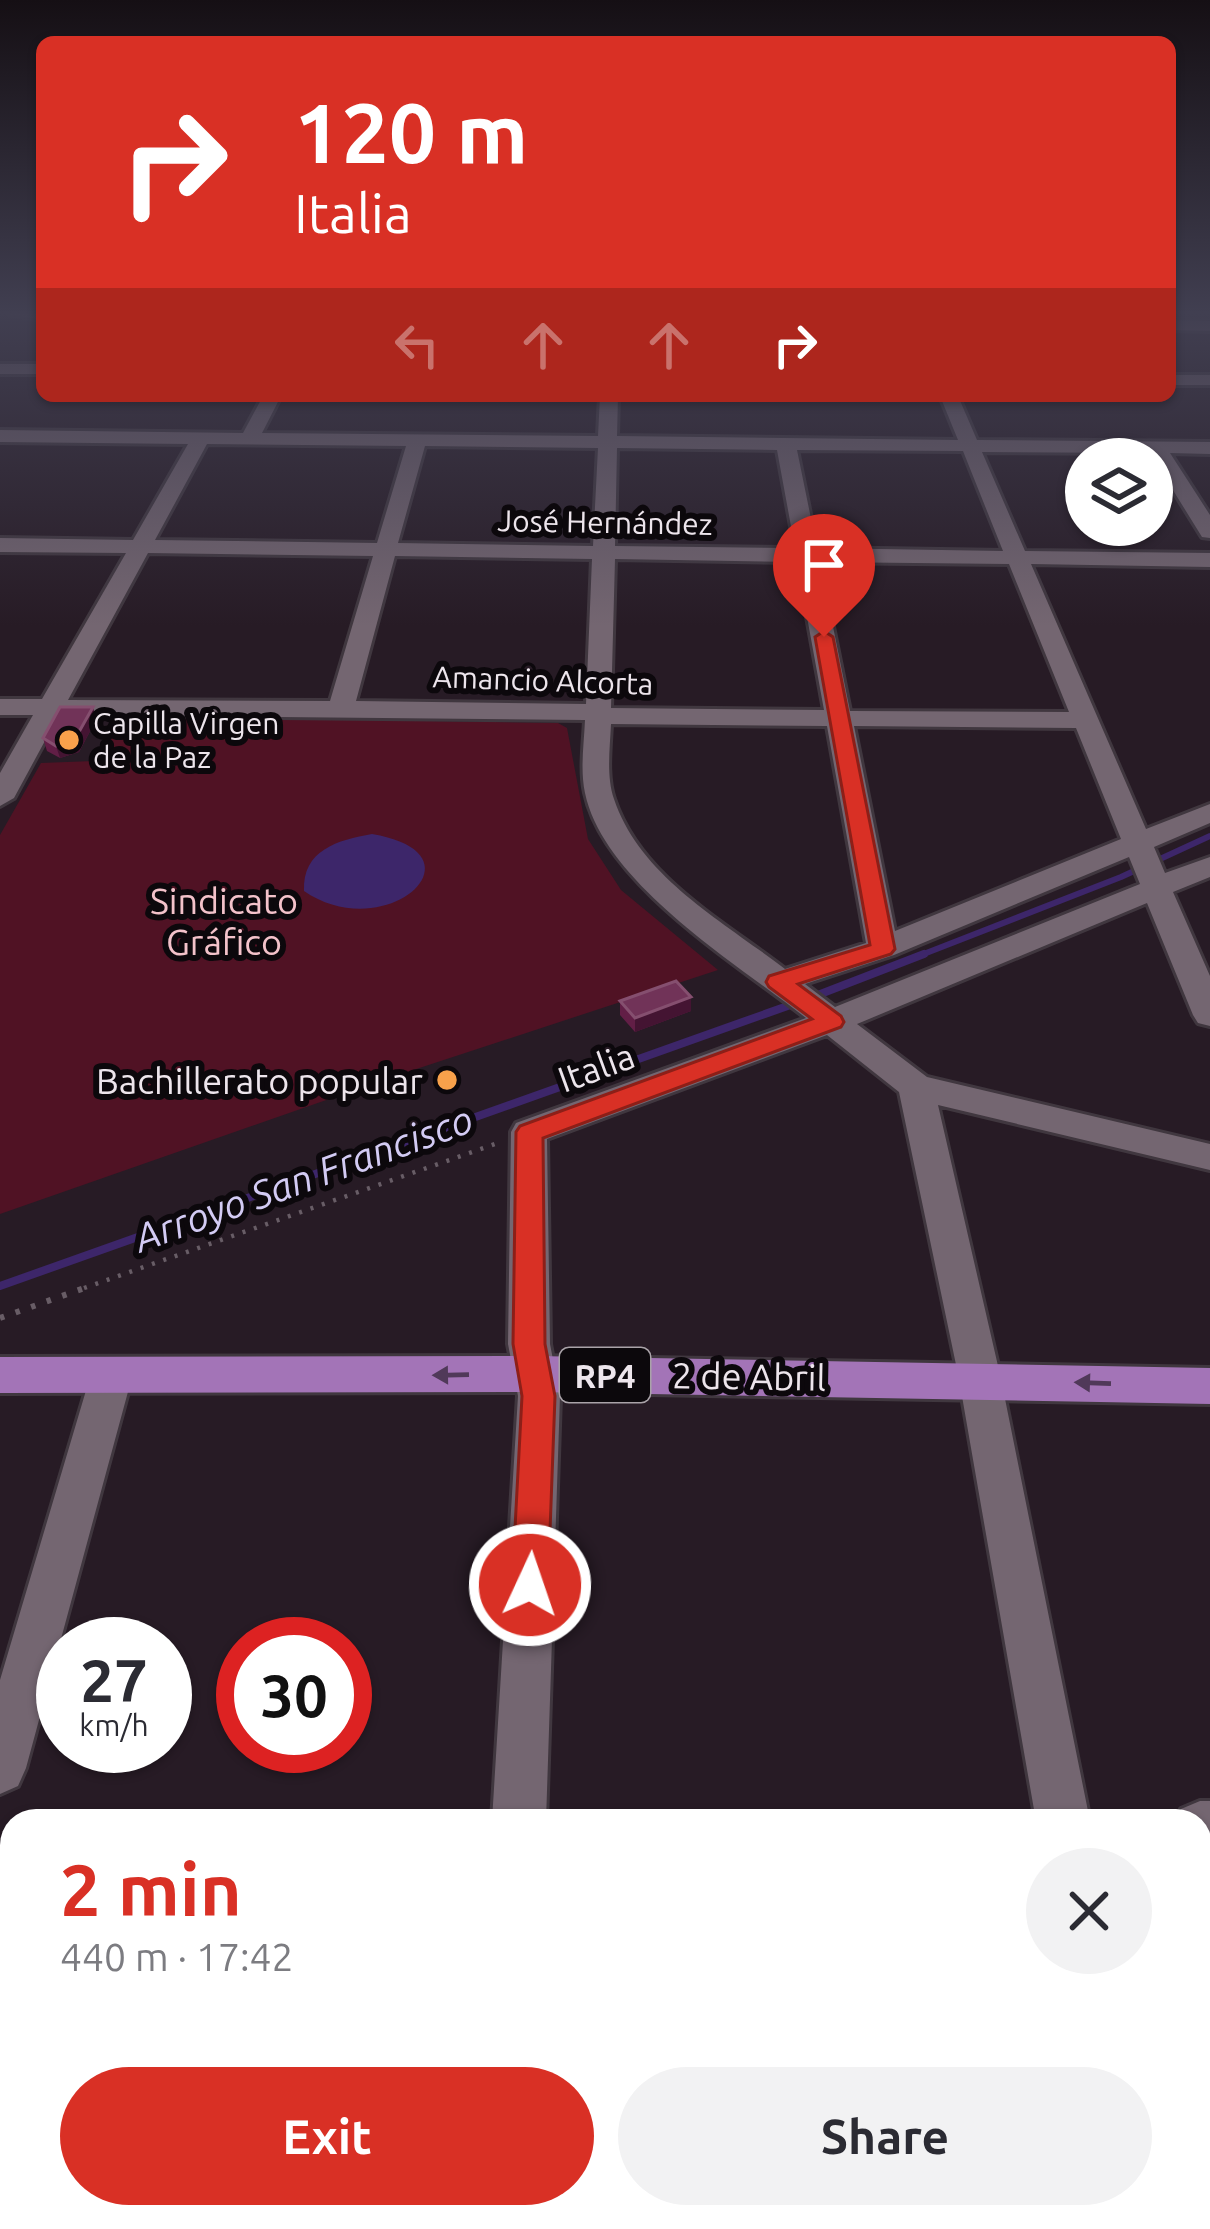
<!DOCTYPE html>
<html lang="en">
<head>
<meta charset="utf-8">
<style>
  body { margin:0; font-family:Ubuntu,sans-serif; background:#f2f2f3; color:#2b2b33; height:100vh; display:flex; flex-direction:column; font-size:45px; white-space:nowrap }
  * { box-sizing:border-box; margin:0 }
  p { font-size:39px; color:#7c7c81 }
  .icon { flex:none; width:66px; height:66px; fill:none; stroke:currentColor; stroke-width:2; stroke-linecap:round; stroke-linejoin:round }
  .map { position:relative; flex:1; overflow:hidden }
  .sheet { position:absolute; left:0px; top:1809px; width:1212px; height:420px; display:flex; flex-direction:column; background:#fff; border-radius:36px 36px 0 0; box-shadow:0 3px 9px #0004 }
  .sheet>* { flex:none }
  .hud { position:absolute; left:36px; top:36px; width:1140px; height:366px; border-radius:18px; box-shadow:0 3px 9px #0004; background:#d93025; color:#fff; overflow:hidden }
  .fabs { position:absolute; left:1065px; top:438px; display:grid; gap:24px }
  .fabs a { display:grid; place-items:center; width:108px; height:108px; border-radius:50%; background:#fff; box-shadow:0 3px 9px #0004; font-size:60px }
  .speed { position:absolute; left:36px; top:1617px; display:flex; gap:24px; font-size:60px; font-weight:700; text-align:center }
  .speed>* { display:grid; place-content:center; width:156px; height:156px; border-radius:50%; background:#fff; box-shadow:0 3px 9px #0004; line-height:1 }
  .speed small { font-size:30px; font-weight:400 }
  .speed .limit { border:18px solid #d22; background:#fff; color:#111 }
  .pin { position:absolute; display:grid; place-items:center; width:102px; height:102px; color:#fff; margin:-123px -51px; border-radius:50% 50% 50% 0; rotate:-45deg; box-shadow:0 0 12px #0007 }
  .pin .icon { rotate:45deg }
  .me { position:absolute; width:132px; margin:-66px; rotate:3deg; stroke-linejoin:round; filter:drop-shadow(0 0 9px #0008) }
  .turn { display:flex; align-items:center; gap:42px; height:252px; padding:0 60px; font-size:54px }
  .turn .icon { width:156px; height:156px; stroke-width:2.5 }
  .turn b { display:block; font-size:84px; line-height:102px }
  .lanes { display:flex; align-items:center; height:114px; padding:0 60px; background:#0003; justify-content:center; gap:60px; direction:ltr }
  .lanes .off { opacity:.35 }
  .round { display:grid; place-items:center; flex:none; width:126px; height:126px; border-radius:63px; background:#f2f2f3 }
  .summary { display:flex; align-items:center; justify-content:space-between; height:204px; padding:0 60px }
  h1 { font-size:72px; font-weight:700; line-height:90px; color:#d93025 }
  .primary-button { display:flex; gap:24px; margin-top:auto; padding:24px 60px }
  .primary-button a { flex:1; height:138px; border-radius:72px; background:#d93025; color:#fff; font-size:48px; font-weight:700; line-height:138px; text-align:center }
  .primary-button a+a { background:#f2f2f3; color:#2b2b33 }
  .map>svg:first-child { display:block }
  .green { fill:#501224 }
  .water { fill:#3d266a }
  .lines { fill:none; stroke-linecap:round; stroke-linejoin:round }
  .stream-far1 { stroke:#3d266a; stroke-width:6 }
  .stream { stroke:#3d266a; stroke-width:8 }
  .minor-casing { stroke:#40373f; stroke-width:6 }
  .major-casing { stroke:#40373f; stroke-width:6 }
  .path-far1 { stroke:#685d66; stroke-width:4.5; stroke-dasharray:3 9; stroke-linecap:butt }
  .path { stroke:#685d66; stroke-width:6; stroke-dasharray:4.5 12; stroke-linecap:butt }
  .minor { fill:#746671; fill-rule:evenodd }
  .major { fill:#a374b7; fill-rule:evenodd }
  .wall { fill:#621e46 }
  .shaded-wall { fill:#441432 }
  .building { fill:#713358; stroke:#854f6f; stroke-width:3 }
  .oneway { fill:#503959 }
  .route { fill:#d93025; stroke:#8d1f18; stroke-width:3 }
  .poi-dot { fill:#f8a14b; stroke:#0c080c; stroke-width:4.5 }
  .labels { text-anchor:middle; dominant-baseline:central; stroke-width:12; stroke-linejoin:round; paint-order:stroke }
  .far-street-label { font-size:30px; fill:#ede5ec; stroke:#0c080c }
  .far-poi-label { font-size:30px; fill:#ede5ec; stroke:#0c080c; text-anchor:start }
  .shield { fill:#0c080c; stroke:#aaa3a9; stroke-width:3 }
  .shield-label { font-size:33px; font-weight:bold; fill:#ede5ec }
  .park-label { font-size:36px; fill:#f3c2ca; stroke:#0c080c }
  .street-label { font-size:36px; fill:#ede5ec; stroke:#0c080c }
  .poi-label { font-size:36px; fill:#ede5ec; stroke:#0c080c; text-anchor:end }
  .water-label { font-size:39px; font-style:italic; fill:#d3cbf4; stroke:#0c080c }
</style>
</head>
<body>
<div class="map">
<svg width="1210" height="2229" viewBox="0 0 1210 2229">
  <rect width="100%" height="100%" fill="#271b25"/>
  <!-- green -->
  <path class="green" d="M 119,716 L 558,723 L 567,728 L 588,839 L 621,890 L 718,970 L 395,1076 L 0,1214 L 0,835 L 41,763 L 94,761 Z"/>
  <!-- water -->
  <path class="water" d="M 372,834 C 490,854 385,947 304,891 C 302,850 338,840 372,834 Z"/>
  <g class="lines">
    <!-- stream-far1 -->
    <path class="stream-far1" d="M 916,957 L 1121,877 L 1210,836"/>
    <!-- stream -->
    <path class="stream" d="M 810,998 L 924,954
      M 0,1286 L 796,1003"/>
    <defs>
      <path id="minor" d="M 9,314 L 42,314 L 42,320 Z
        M 1170,320 L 1210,321 L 1210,331 L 1170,330 Z
        M 0,364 L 42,364 L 42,374 L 0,374 Z
        M 1170,375 L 1210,375 L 1210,385 L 1170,385 Z
        M 263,396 L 281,396 L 262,433 L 598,436 L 600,396 L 618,396 L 617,436 L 958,440 L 940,396 L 958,396 L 977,440 L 1210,442 L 1210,454 L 1170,453 L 1210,515 L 1210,538 L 1202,537 L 1150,453 L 982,452 L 1025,551 L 1210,553 L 1210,567 L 1031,564 L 1146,829 L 1210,804 L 1210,823 L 1154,847 L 1165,873 L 1210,857 L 1210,877 L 1173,892 L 1210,976 L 1210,1026 L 1198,1023 L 1193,1015 L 1147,903 L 857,1024 L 927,1077 L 1210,1144 L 1210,1170 L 938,1105 L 1001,1379 L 1090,1821 L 1036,1821 L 959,1379 L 899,1092 L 827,1035 L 547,1139 L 550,1344 L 560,1396 L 546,1821 L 492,1821 L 518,1396 L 508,1344 L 511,1132 L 516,1123 L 806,1018 C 736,963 604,883 585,793 C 580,769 584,744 585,720 L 59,715 L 14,798 L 0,806 L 0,773 L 33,715 L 0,715 L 0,699 L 42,699 L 126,553 L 0,552 L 0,538 L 133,540 L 188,444 L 0,442 L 0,430 L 243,433 ZM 207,444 L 406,446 L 377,543 L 155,540 ZM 425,446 L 598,448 L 593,546 L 398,543 ZM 617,448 L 777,450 L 795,548 L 615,546 ZM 797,450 L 963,451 L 1003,551 L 817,548 ZM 148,553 L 373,556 L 330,701 L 68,700 ZM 395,556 L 592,559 L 586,704 L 356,701 ZM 615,559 L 797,562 L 824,710 L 611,708 ZM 820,562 L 1009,564 L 1069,712 L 850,711 ZM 611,724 L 827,726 L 866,943 L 785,969 C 723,921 640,877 614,799 C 606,776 610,748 611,724 ZM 854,726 L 1076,728 L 1121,839 L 895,931 ZM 1129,857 L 1140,884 L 835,1007 L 805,984 L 894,955 Z
        M 111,1359 L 126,1364 L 132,1377 L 26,1768 L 18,1786 L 0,1794 L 0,1680 L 90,1377 L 96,1364 Z
        M 1200,1801 L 1210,1801 L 1210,1855 L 1200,1855 L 1200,1821 L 1176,1821 L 1181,1809 Z
        M 0,1930 L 12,1931 L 12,1987 L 0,1986 Z
        M 470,2217 L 534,2217 L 533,2229 L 469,2229 Z
        M 1108,2217 L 1172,2217 L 1175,2229 L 1111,2229 Z"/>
      <path id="major" d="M 535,1356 L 1210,1368 L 1210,1404 L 535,1392 L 0,1393 L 0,1357 Z"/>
    </defs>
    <!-- minor casing -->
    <use href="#minor" class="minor-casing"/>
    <!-- major casing -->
    <use href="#major" class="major-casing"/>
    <!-- path-far1 -->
    <path class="path-far1" d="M 84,1288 L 498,1143"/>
    <!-- path -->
    <path class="path" d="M 0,1318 L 93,1285"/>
    <!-- minor -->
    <use href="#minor" class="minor"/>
    <!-- major -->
    <use href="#major" class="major"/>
  </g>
  <!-- wall -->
  <path class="wall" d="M 96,720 L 79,752 L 60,758 L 47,751 L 43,738 Z
    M 620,1001 L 691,1011 L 635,1032 L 620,1015 Z"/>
  <!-- shaded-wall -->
  <path class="shaded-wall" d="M 93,707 L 96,720 L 79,752 L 60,758 L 56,746 Z
    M 691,997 L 691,1011 L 635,1032 L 635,1018 Z"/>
  <!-- building -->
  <path class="building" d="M 60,707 L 93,707 L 75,739 L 56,746 L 43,738 Z
    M 676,981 L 691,997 L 635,1018 L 620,1001 Z"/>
  <!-- one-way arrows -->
  <defs><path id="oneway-solid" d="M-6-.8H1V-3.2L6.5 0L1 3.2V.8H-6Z" transform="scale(3)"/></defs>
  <g class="oneway">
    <use href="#oneway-solid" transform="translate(451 1375) rotate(179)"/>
    <use href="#oneway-solid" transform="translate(1093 1383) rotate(-178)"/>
  </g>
  <!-- sky -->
  <linearGradient id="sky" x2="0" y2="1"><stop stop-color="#150f14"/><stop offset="0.5" stop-color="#413f51"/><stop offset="1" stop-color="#413f51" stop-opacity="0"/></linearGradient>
  <rect width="1210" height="626" fill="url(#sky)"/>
  <!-- route -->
  <path class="route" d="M 824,631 L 833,637 L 895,949 L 891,954 L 798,984 L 841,1016 L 844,1022 L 841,1027 L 543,1138 L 545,1344 L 555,1396 L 548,1585 L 543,1597 L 530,1602 L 517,1597 L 512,1585 L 522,1396 L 513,1344 L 516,1132 L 520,1126 L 812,1019 L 769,987 L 766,982 L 769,976 L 870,945 L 815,637 Z"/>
  <!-- markers -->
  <g class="poi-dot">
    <circle cx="69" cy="740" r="12"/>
    <circle cx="447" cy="1080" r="12"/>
  </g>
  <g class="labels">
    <!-- far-street labels -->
    <g class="far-street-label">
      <text transform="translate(605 522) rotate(1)">José Hernández</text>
      <text transform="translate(543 680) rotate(2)">Amancio Alcorta</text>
    </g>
    <!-- far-poi labels -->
    <g class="far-poi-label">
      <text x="93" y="723">Capilla Virgen<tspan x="93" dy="34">de la Paz</tspan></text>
    </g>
    <!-- shield labels -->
    <rect class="shield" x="560" y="1348" width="90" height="54" rx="9"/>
    <g class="shield-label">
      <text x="605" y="1375">RP4</text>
    </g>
    <!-- park labels -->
    <g class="park-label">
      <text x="224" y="900">Sindicato<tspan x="224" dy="41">Gráfico</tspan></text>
    </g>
    <!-- street labels -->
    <g class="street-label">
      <text transform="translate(596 1067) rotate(-20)">Italia</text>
      <text transform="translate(749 1376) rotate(1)">2 de Abril</text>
    </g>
    <!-- poi labels -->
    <g class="poi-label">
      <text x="423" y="1080">Bachillerato popular</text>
    </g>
    <!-- water labels -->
    <g class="water-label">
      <text transform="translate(303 1178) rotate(-20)">Arroyo San Francisco</text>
    </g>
  </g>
</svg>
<div class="fabs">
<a><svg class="icon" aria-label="layers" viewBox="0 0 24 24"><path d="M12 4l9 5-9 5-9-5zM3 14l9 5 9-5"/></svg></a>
</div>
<div class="speed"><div>27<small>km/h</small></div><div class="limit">30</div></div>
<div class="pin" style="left:824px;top:637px;background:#d93025"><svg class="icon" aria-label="arrive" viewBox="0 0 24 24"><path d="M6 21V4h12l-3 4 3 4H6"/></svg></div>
<svg class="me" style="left:530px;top:1585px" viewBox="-20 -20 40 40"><circle r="17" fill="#d93025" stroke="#fff" stroke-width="3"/><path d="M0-11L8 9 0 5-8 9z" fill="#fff"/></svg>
<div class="hud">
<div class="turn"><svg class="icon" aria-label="right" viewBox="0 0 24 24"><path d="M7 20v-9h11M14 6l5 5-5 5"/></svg><div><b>120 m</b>Italia</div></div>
<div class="lanes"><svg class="icon off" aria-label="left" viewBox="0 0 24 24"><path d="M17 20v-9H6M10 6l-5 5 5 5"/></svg><svg class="icon off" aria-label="ahead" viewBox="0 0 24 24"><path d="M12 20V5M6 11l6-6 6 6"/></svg><svg class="icon off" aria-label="ahead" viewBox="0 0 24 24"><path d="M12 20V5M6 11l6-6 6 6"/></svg><svg class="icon" aria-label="right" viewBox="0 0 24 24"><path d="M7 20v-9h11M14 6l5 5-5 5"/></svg></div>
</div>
<section class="sheet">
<div class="summary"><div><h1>2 min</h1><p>440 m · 17:42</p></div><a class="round"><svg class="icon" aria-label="close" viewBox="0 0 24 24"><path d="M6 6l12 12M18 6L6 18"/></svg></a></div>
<div class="primary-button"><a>Exit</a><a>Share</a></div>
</section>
</div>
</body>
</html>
